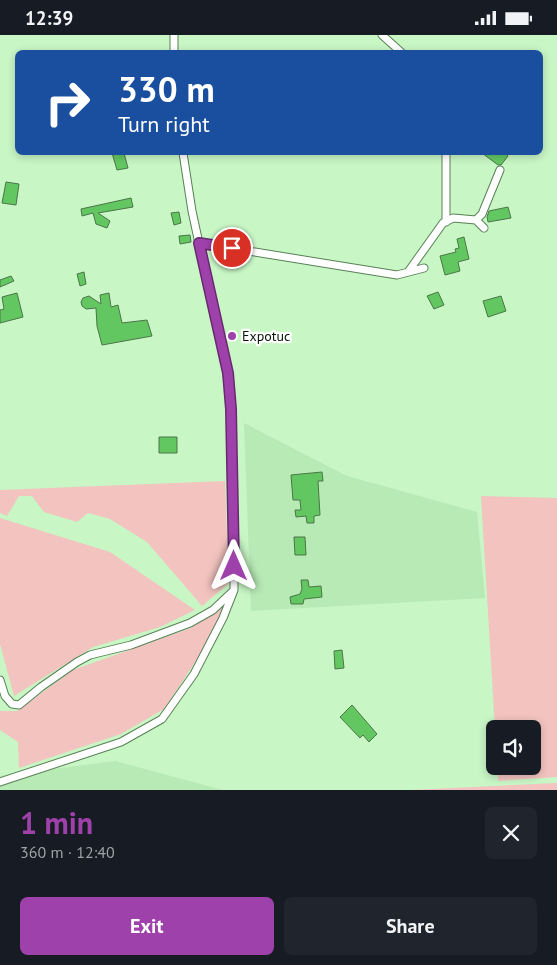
<!DOCTYPE html>
<html lang="en">
<head>
<meta charset="utf-8">
<style>
  body { margin:0; font-family:"PT Sans",sans-serif; background:#20242c; color:#f1f3f6; height:100vh; display:flex; flex-direction:column; font-size:19px; white-space:nowrap }
  * { box-sizing:border-box; margin:0 }
  p { font-size:16px; color:#9ea1a6 }
  .icon { flex:none; width:28px; height:28px; fill:none; stroke:currentColor; stroke-width:2; stroke-linecap:round; stroke-linejoin:round }
  .map { position:relative; height:755px; overflow:hidden }
  .panel { display:flex; flex-direction:column; background:#171b24; flex:1 }
  .panel>* { flex:none }
  .banner { position:absolute; left:15px; top:15px; width:528px; height:105px; border-radius:8px; box-shadow:0 2px 8px #0003; background:#1a4fa0; color:#fff; overflow:hidden }
  .fabs { position:absolute; left:486px; top:685px; display:grid; gap:10px }
  .fabs a { display:grid; place-items:center; width:55px; height:55px; border-radius:8px; background:#171b24; box-shadow:0 2px 8px #0003; font-size:25px }
  .pin { position:absolute; display:grid; place-items:center; width:42px; height:42px; color:#fff; margin:-21px; border:2px solid #fff; border-radius:50%; box-shadow:0 1px 5px #0007 }
  .me { position:absolute; width:55px; margin:-28px; rotate:0deg; stroke-linejoin:round; filter:drop-shadow(0 0 4px #0008) }
  .turn { display:flex; align-items:center; gap:18px; height:105px; padding:0 20px; font-size:22px }
  .turn .icon { width:65px; height:65px; stroke-width:2.5 }
  .turn b { display:block; font-size:35px; line-height:42px }
  .round { display:grid; place-items:center; flex:none; width:52px; height:52px; border-radius:8px; background:#20242c }
  .head { display:flex; align-items:center; justify-content:space-between; height:85px; padding:0 20px }
  h1 { font-size:30px; font-weight:600; line-height:38px; color:#9f41aa }
  .cta { display:flex; gap:10px; margin-top:auto; padding:10px 20px }
  .cta a { flex:1; height:58px; border-radius:8px; background:#9f41aa; color:#fff; font-size:20px; font-weight:600; line-height:58px; text-align:center }
  .cta a+a { background:#20242c; color:#f1f3f6 }
  .status { display:flex; justify-content:space-between; align-items:center; height:35px; padding:0 25px; background:#171b24; direction:ltr }
  .status svg { height:14px; fill:currentColor }
  .map>svg:first-child { display:block }
  .built { fill:#b7eab4 }
  .green { fill:#f2c3bf }
  .building { fill:#63c761; stroke:#4c754a }
  .lines { fill:none; stroke-linecap:round; stroke-linejoin:round }
  .minor-casing { stroke:#588156; stroke-width:9 }
  .minor { stroke:#fff; stroke-width:7 }
  .route-casing { stroke:#672a6e; stroke-width:12 }
  .route { stroke:#9f41aa; stroke-width:9 }
  .poi-dot { fill:#9f41aa; stroke:#fff; stroke-width:2 }
  .labels { text-anchor:middle; dominant-baseline:central; stroke-width:4.5; stroke-linejoin:round; paint-order:stroke }
  .poi-label { font-size:14px; fill:#081807; stroke:#fff; text-anchor:start }
</style>
</head>
<body>
<div class="status"><b>12:39</b><svg viewBox="0 0 49 12"><path d="M0 12V9h3v3zM5 12V6h3v6zM10 12V3h3v9zM15 12V0h3v12zM26 1h20v11H26zM47 4h2v5h-2z"/></svg></div>
<div class="map">
<svg width="557" height="755" viewBox="0 0 557 755">
  <rect width="100%" height="100%" fill="#c8f6c5"/>
  <!-- built -->
  <path class="built" d="M 244,388 L 347,441 L 477,477 L 485,563 L 251,576 Z
    M 115,726 L 223,755 L 0,755 L 0,741 Z"/>
  <!-- green -->
  <path class="green" d="M 225,446 L 229,548 L 202,571 L 147,507 L 110,484 L 88,478 L 77,487 L 44,477 L 32,461 L 19,461 L 7,481 L 0,478 L 0,455 Z
    M 481,461 L 557,463 L 557,742 L 498,746 L 497,731 L 532,731 L 532,694 L 495,694 Z
    M 0,483 L 110,517 L 195,575 L 160,592 L 93,612 L 14,661 L 0,609 Z
    M 226,569 L 205,612 L 164,674 L 121,699 L 19,733 L 18,707 L 0,695 L 0,676 L 17,676 L 73,635 L 191,593 Z
    M 557,748 L 557,755 L 410,755 Z"/>
  <!-- building -->
  <path class="building" d="M 112,118 L 124,118 L 128,133 L 117,135 Z
    M 482,118 L 505,118 L 508,121 L 501,130 L 498,130 Z
    M 6,147 L 19,149 L 16,170 L 2,168 Z
    M 131,163 L 133,172 L 98,178 L 110,186 L 107,193 L 96,189 L 93,178 L 82,181 L 81,174 Z
    M 508,172 L 511,183 L 488,187 L 487,182 L 489,176 Z
    M 179,177 L 181,188 L 174,190 L 171,178 Z
    M 190,200 L 191,207 L 180,209 L 179,201 Z
    M 464,202 L 469,224 L 458,227 L 460,236 L 445,240 L 440,221 L 456,217 L 455,214 L 459,213 L 457,204 Z
    M 84,237 L 86,249 L 80,251 L 77,239 Z
    M 11,241 L 14,246 L 0,252 L 0,245 Z
    M 438,257 L 444,270 L 434,274 L 427,261 Z
    M 17,258 L 23,282 L 0,288 L 0,275 L 4,274 L 2,262 Z
    M 109,258 L 111,272 L 118,270 L 122,288 L 147,285 L 152,301 L 102,310 L 97,291 L 96,273 L 86,274 L 82,271 L 81,267 L 83,263 L 89,261 L 101,269 L 100,260 Z
    M 501,261 L 506,276 L 488,282 L 483,266 Z
    M 159,402 L 177,402 L 177,418 L 159,418 Z
    M 322,437 L 323,446 L 318,446 L 320,480 L 314,481 L 314,488 L 307,488 L 306,481 L 296,482 L 295,475 L 301,475 L 300,465 L 293,465 L 291,440 Z
    M 294,502 L 305,502 L 306,520 L 295,520 Z
    M 301,545 L 308,545 L 309,552 L 321,551 L 322,562 L 304,564 L 303,569 L 291,569 L 290,562 L 300,559 L 302,554 Z
    M 342,615 L 344,633 L 335,634 L 334,616 Z
    M 352,670 L 377,699 L 369,707 L 363,700 L 360,703 L 340,682 Z"/>
  <g class="lines">
    <defs>
      <path id="minor" d="M 174,0 L 174,18
        M 382,0 L 402,18
        M 476,185 L 482,179 L 500,135
        M 446,187 L 446,118
        M 199,208 L 397,240 L 424,233
        M 408,237 L 443,188 L 453,183 L 476,185 L 484,193
        M 0,645 L 5,661 L 12,669 L 19,670 L 41,652 L 77,627 L 90,620 L 131,610 L 190,588 L 213,575 L 232,557
        M 0,747 L 121,707 L 162,684 L 194,639 L 223,583 L 234,555 L 234,485 L 231,374 L 227,338 L 192,176 L 183,118"/>
    </defs>
    <!-- minor casing -->
    <use href="#minor" class="minor-casing"/>
    <!-- minor -->
    <use href="#minor" class="minor"/>
  </g>
  <g class="lines">
    <defs>
      <path id="route" d="M 232,213 L 199,208 L 228,338 L 231,374 L 234,531"/>
    </defs>
    <!-- route casing -->
    <use href="#route" class="route-casing"/>
    <!-- route -->
    <use href="#route" class="route"/>
  </g>
  <!-- markers -->
  <circle class="poi-dot" cx="232" cy="301" r="5"/>
  <g class="labels">
    <!-- poi labels -->
    <g class="poi-label">
      <text x="242" y="301">Expotuc</text>
    </g>
  </g>
</svg>
<div class="fabs">
<a><svg class="icon" aria-label="sound" viewBox="0 0 24 24"><path d="M4 9h4l5-4v14l-5-4H4zM17 9q2 3 0 6"/></svg></a>
</div>
<div class="pin" style="left:232px;top:213px;background:#d93025"><svg class="icon" aria-label="arrive" viewBox="0 0 24 24"><path d="M6 21V4h12l-3 4 3 4H6"/></svg></div>
<svg class="me" style="left:234px;top:531px" viewBox="-20 -20 40 40"><path d="M0-17L14 15 0 8-14 15z" fill="#9f41aa" stroke="#fff" stroke-width="4"/></svg>
<div class="banner">
<div class="turn"><svg class="icon" aria-label="right" viewBox="0 0 24 24"><path d="M7 20v-9h11M14 6l5 5-5 5"/></svg><div><b>330 m</b>Turn right</div></div>
</div>
</div>
<section class="panel">
<div class="head"><div><h1>1 min</h1><p>360 m · 12:40</p></div><a class="round"><svg class="icon" aria-label="close" viewBox="0 0 24 24"><path d="M6 6l12 12M18 6L6 18"/></svg></a></div>
<div class="cta"><a>Exit</a><a>Share</a></div>
</section>
</body>
</html>
